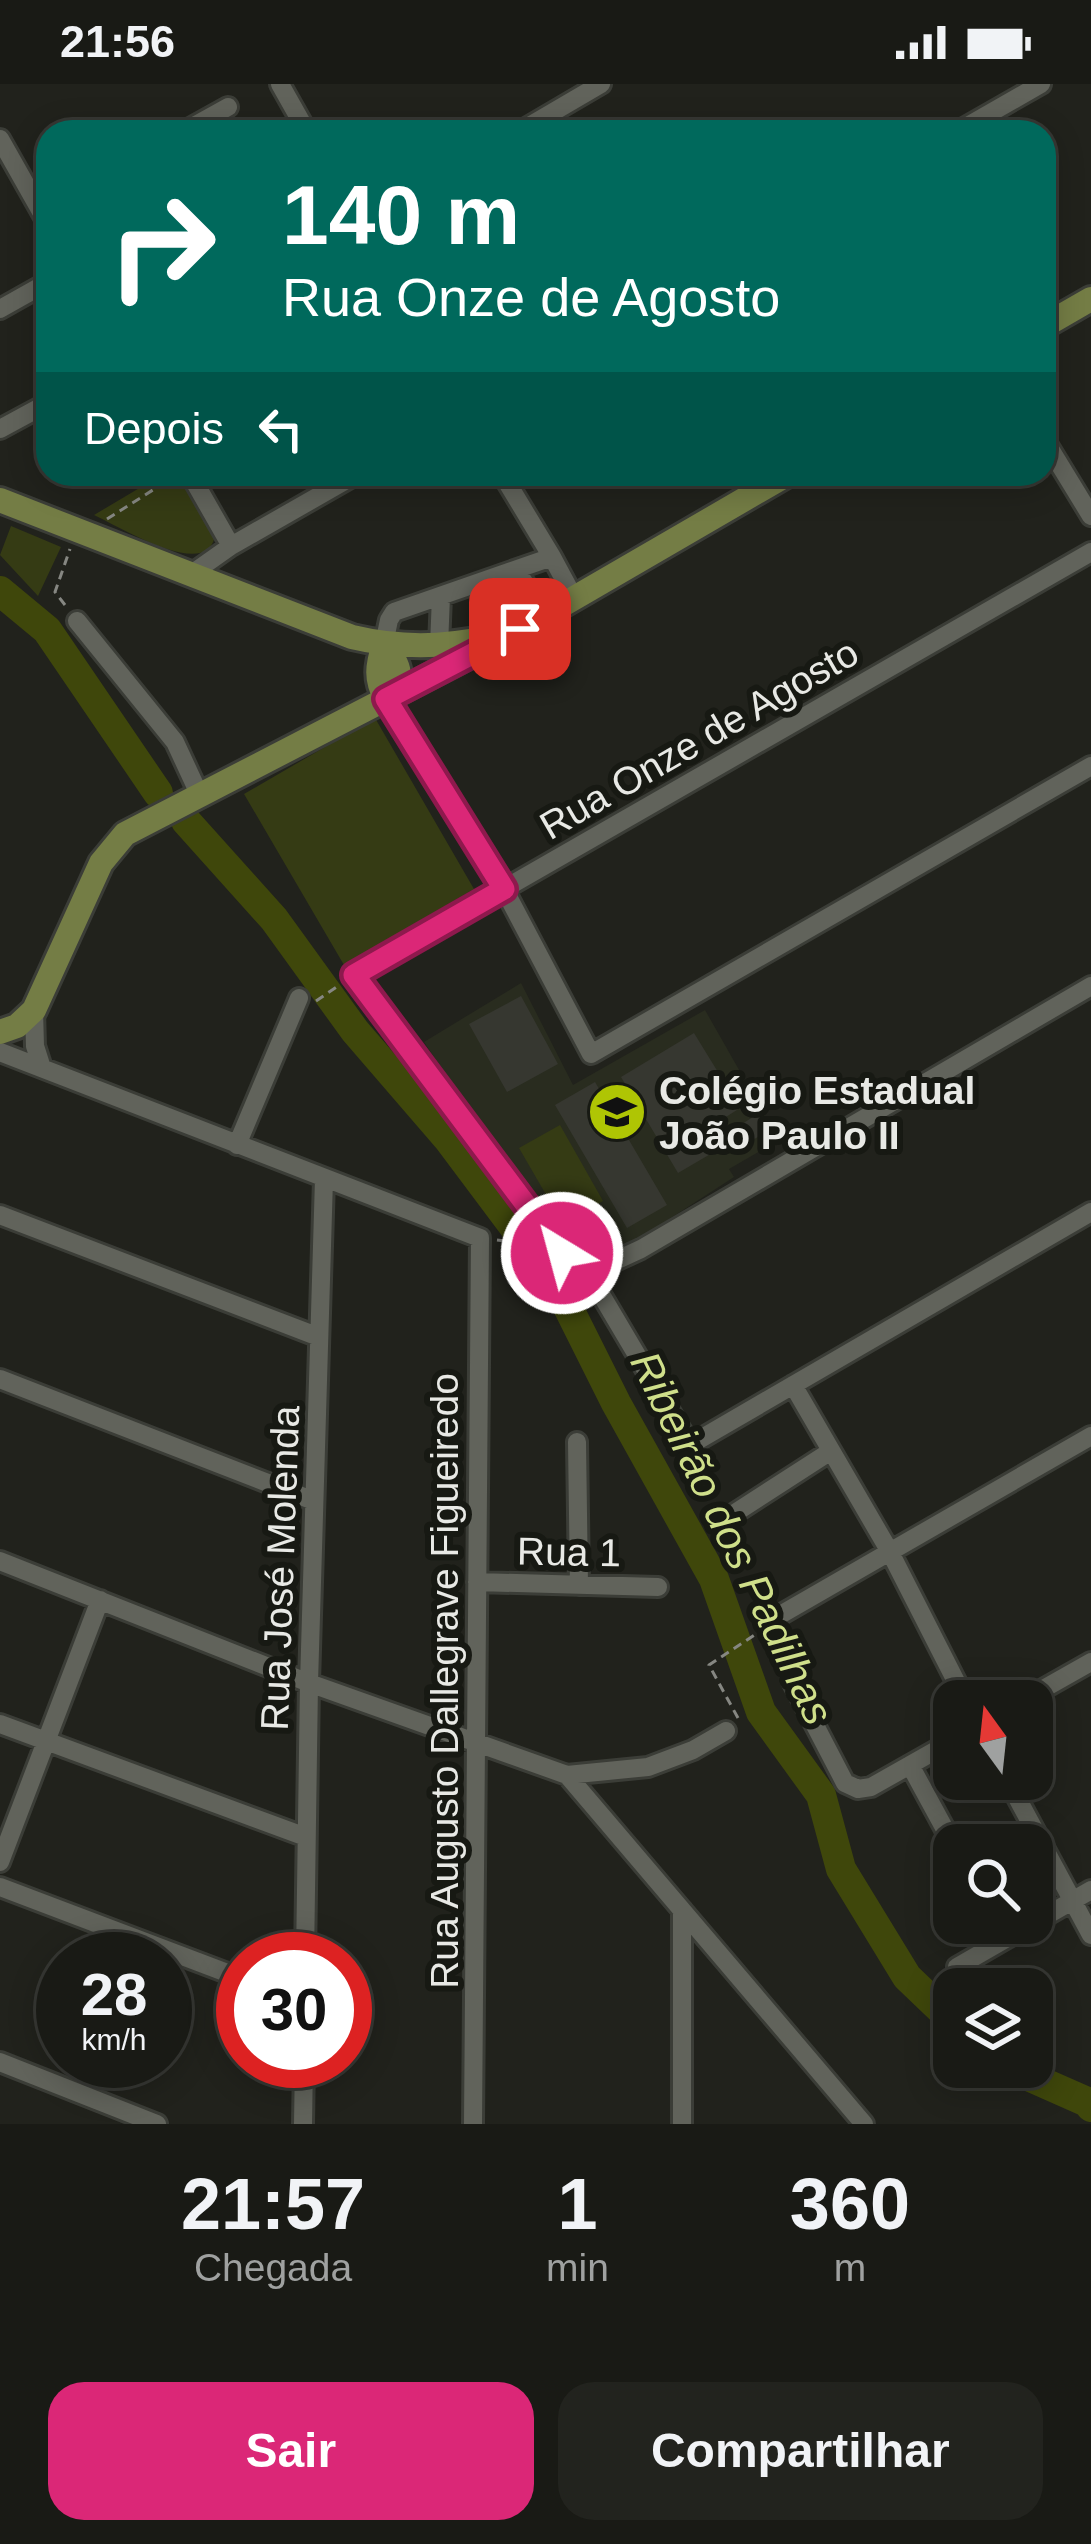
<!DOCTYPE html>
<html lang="pt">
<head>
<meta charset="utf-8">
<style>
  body { margin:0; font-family:Arial,sans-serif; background:#22231e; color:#f1f3f6; height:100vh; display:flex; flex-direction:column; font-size:45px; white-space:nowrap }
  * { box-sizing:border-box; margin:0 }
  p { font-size:39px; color:#9fa1a0 }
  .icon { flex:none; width:66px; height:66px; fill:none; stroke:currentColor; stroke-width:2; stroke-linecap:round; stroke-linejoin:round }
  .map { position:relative; height:2040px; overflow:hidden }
  .drawer { display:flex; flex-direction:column; background:#191a15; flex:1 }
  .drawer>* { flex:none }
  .guide { position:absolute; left:36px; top:36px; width:1020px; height:366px; border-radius:36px; box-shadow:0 6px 30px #0003,0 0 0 3px #373834; background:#00695c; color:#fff; overflow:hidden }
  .needle { width:78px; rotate:345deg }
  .fabs { position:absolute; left:933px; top:1596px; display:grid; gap:24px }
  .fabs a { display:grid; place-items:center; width:120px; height:120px; border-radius:24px; background:#191a15; box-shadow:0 6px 30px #0003,0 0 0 3px #373834; font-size:60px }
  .speed { position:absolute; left:36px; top:1848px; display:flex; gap:24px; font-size:60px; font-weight:700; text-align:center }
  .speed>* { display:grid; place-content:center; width:156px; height:156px; border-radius:50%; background:#191a15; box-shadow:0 6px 30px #0003,0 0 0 3px #373834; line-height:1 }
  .speed small { font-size:30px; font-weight:400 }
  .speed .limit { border:18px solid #d22; background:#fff; color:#111 }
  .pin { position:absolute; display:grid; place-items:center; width:102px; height:102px; color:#fff; margin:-51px; border-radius:24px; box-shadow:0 6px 18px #0006 }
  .me { position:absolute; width:132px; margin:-66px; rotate:323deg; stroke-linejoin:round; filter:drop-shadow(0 0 9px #0008) }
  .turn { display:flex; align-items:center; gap:42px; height:252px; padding:0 48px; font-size:54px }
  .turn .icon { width:156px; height:156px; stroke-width:2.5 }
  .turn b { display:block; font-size:84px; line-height:102px }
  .then { display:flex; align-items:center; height:114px; padding:0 48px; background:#0003; gap:24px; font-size:45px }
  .eta { display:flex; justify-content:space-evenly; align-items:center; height:204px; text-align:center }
  .eta b { font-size:72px; font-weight:600; line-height:84px }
  .button { display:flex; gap:24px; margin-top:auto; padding:24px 48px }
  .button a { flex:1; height:138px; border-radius:36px; background:#db2777; color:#fff; font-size:48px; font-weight:600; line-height:138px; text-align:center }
  .button a+a { background:#22231e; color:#f1f3f6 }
  .status { display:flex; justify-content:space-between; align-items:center; height:84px; padding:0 60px; background:#191a15; direction:ltr }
  .status svg { height:33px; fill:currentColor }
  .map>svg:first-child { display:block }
  .built { fill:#292c1f }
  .green { fill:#353b14 }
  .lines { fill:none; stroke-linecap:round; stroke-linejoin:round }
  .river { stroke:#3f470b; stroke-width:30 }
  .building { fill:#363730 }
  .minor-casing { stroke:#3b3d37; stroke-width:24 }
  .major-casing { stroke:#3b3d37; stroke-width:30 }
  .path { stroke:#868782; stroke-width:3; stroke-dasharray:9 6; stroke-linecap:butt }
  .minor { stroke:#61635b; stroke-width:18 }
  .major { stroke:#747d45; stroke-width:24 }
  .route-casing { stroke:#8e194d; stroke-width:30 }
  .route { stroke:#db2777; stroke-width:21 }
  .labels { text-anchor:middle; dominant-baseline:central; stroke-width:12; stroke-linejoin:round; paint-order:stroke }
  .street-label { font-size:39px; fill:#e8e9e5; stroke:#171913 }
  .poi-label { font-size:39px; font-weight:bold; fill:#e8e9e5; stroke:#171913; text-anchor:start }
  .water-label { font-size:42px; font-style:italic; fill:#cfdf8a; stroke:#171913 }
</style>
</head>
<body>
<div class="status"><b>21:56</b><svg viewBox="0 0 49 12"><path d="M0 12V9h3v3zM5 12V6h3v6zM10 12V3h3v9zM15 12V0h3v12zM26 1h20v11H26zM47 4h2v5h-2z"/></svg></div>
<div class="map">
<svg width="1091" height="2040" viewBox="0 0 1091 2040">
  <rect width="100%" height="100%" fill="#21221c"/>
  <!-- built -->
  <path class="built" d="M 521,899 L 573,1001 L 705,926 L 779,1056 L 729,1085 L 734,1093 L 617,1169 L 565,1167 L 424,958 Z"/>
  <!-- green -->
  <path class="green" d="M 163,390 L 182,390 C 192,405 206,422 213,439 C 216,447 216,458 208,465 C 186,484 118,442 94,431 Z
    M 11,442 L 61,463 L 38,512 L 0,471 Z
    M 375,634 L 474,805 L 344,881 L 244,710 Z
    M 560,1041 L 603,1117 L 563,1140 L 519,1064 Z"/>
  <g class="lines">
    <!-- river -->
    <path class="river" d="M 0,507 L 47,546 L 158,709
      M 186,737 L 274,835 L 355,947 L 449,1056 L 556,1199 L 616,1319 L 714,1495 L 761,1628 L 821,1711 L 841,1785 L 907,1893 L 954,1938
      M 1008,1983 L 1087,2018 L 1091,2023"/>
  </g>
  <!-- building -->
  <path class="building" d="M 521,912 L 558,980 L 507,1008 L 469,940 Z
    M 694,949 L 740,1024 L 707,1045 L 719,1065 L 678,1089 L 621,993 Z
    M 595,998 L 667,1121 L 627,1144 L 555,1021 Z
    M 759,1029 L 770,1046 L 749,1058 L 739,1042 Z"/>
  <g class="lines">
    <defs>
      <path id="minor" d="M 280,0 L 307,48
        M 183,48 L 228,23
        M 519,48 L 601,0
        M 957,48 L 1041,0
        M 0,55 L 48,140
        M 0,225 L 48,198
        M 0,345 L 48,319
        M 1044,355 L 1091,432
        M 190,390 L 231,462
        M 502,390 L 552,473 L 574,514
        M 1091,468 L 354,891 L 562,1169 L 586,1185 L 690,1361 L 1091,1128
        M 517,487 L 545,531
        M 190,491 L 231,462 L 357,390
        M 77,537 L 175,658 L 200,712
        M 384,560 L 389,536 L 394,528 L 552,473
        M 439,562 L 441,512
        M 386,615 L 504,805 L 591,970 L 1091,682
        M 34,926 L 35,962 L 42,984
        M 0,968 L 480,1154 L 473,2040
        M 237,1061 L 299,914
        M 0,1131 L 319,1253
        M 586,1185 L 615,1177 L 641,1165 L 1091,902
        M 0,1295 L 314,1417
        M 793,1301 L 890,1468 L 966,1617
        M 577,1358 L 579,1501
        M 721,1438 L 831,1367
        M 0,1477 L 309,1599 L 567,1691 L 648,1683 L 693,1666 L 726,1647
        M 477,1498 L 658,1503
        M 768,1538 L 1091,1352
        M 793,1599 L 845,1699 L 858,1705 L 871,1703 L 954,1656
        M 1022,1617 L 1091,1578
        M 0,1640 L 306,1753
        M 910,1681 L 954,1762
        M 567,1691 L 864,2040
        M 1007,1695 L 1091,1851
        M 0,1778 L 100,1516
        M 0,1803 L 243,1895
        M 682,1826 L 682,2040
        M 305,1875 L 309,1599 L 324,1095
        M 957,1883 L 1091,1806
        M 0,1978 L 157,2040
        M 303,2040 L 304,1977"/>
      <path id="major" d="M 1044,242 L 1091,215
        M 0,416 L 352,553 C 398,564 440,564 486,554
        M 384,560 C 400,584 406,591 386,615 C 375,595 377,582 384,560 Z
        M 0,948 L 17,942 L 34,926 L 101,779 L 125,750 L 521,545 L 788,390"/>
    </defs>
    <!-- minor casing -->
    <use href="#minor" class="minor-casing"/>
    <!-- major casing -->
    <use href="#major" class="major-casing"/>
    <!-- path -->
    <path class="path" d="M 107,435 L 175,392
      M 65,521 L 55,508 L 70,465
      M 316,917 L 338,902
      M 497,1156 L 505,1157 L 519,1145
      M 738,1634 L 709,1581 L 756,1550"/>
    <!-- minor -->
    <use href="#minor" class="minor"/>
    <!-- major -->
    <use href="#major" class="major"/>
  </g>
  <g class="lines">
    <defs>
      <path id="route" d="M 520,545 L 386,615 L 504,805 L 354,891 L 562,1169"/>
    </defs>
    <!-- route casing -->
    <use href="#route" class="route-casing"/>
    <!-- route -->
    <use href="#route" class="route"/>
  </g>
  <!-- icons -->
  <defs>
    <symbol id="school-disc" viewBox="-11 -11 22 22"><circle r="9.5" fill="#afc504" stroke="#171913"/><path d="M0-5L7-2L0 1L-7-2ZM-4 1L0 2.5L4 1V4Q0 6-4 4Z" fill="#111"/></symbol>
  </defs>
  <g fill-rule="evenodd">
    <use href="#school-disc" x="584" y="995" width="66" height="66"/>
  </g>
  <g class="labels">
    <!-- street labels -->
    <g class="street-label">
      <text transform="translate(699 655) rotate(-30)">Rua Onze de Agosto</text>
      <text transform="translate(569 1468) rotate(1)">Rua 1</text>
      <text transform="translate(280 1484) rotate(-88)">Rua José Molenda</text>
      <text transform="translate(444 1597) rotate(-90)">Rua Augusto Dallegrave Figueiredo</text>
    </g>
    <!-- poi labels -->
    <g class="poi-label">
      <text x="659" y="1006">Colégio Estadual<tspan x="659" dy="45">João Paulo II</tspan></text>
    </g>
    <!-- water labels -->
    <g class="water-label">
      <text transform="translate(732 1454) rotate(64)">Ribeirão dos Padilhas</text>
    </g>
  </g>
</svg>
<div class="fabs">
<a><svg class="needle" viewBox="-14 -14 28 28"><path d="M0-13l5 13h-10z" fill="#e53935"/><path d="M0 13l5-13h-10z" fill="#9fa1a0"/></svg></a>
<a><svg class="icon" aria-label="search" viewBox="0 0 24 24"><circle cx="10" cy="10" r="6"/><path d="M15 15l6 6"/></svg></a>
<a><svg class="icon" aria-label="layers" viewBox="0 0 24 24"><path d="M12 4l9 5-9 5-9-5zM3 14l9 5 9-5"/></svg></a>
</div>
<div class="speed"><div>28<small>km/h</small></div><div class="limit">30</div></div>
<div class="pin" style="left:520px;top:545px;background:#d93025"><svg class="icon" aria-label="arrive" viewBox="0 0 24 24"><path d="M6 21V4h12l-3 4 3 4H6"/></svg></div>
<svg class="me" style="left:562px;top:1169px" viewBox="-20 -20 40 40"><circle r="17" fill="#db2777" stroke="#fff" stroke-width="3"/><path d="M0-11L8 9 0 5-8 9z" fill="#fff"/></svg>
<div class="guide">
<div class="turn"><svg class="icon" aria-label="right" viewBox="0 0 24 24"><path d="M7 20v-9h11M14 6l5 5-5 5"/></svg><div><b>140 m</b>Rua Onze de Agosto</div></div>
<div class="then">Depois<svg class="icon" aria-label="left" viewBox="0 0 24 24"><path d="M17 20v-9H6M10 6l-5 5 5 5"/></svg></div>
</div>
</div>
<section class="drawer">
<div class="eta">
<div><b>21:57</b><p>Chegada</p></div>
<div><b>1</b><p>min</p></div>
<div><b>360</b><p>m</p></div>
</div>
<div class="button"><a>Sair</a><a>Compartilhar</a></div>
</section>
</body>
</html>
